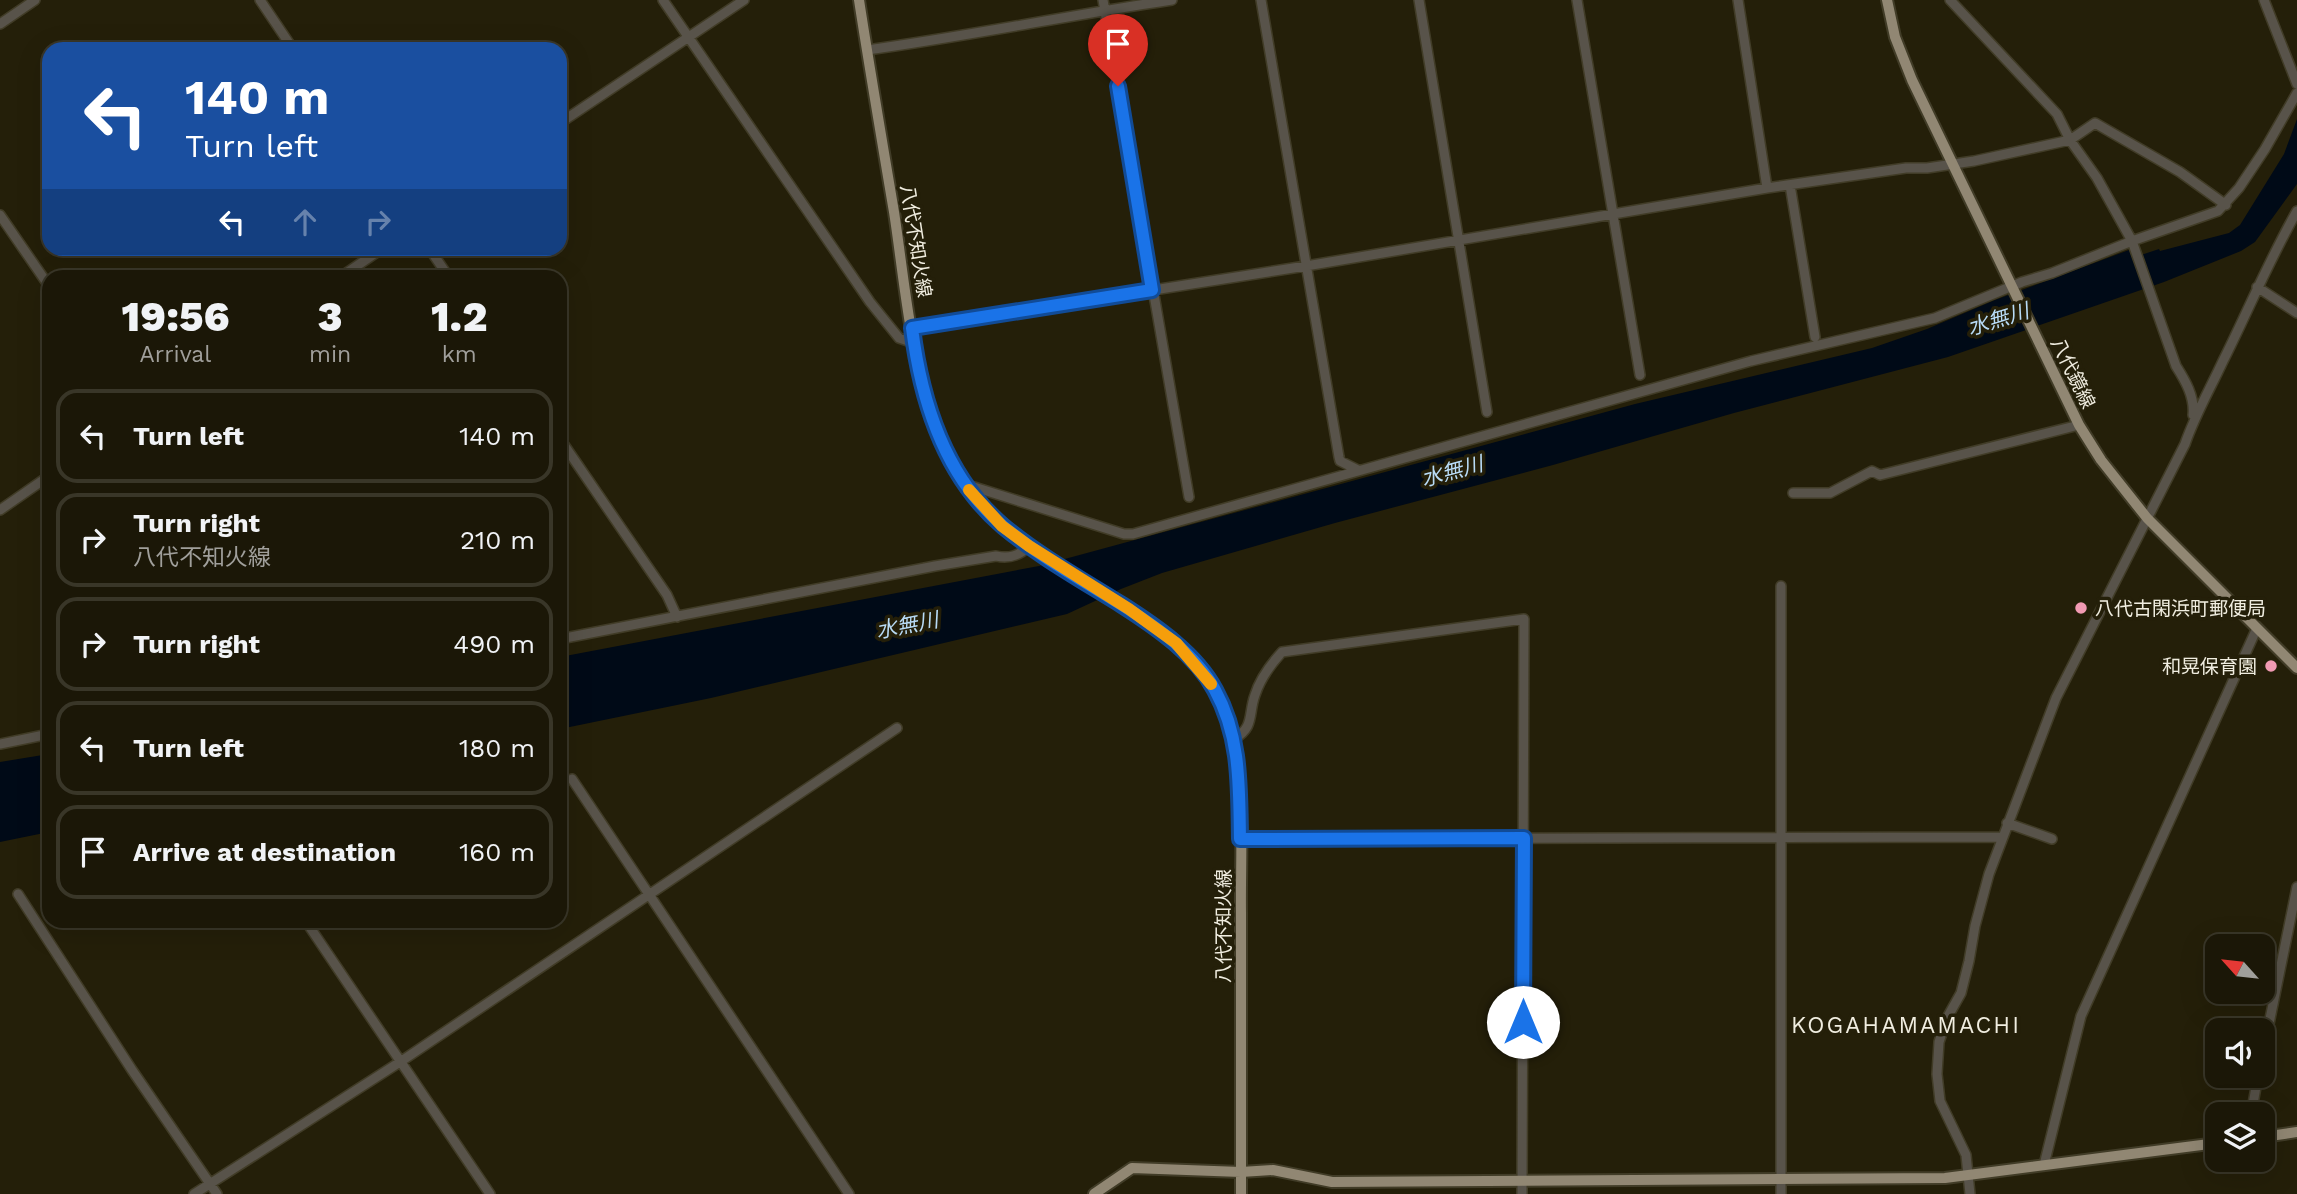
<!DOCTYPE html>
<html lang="en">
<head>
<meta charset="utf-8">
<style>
  body { margin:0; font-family:"Work Sans","Noto Sans JP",sans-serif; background:#282415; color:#f1f3f6; height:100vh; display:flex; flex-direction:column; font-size:26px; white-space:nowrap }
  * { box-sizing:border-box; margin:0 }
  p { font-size:23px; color:#a09f9b }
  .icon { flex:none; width:38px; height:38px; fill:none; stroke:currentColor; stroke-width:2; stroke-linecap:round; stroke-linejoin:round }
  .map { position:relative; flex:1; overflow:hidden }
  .details { position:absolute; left:42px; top:270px; width:525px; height:658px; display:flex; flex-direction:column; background:#1b1707; border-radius:21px; box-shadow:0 7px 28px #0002,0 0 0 2px #393628 }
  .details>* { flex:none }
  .hud { position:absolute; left:42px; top:42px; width:525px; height:214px; border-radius:21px; box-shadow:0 7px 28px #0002,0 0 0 2px #393628; background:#1a4fa0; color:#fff; overflow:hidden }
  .needle { width:46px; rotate:297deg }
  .buttons { position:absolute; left:2205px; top:934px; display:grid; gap:14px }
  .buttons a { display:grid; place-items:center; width:70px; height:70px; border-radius:14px; background:#1b1707; box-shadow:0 7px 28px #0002,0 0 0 2px #393628; font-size:35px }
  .pin { position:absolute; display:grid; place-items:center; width:60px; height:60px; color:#fff; margin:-72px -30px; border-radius:50% 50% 50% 0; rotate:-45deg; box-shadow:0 0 7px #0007 }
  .pin .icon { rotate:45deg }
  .me { position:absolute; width:77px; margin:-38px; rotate:0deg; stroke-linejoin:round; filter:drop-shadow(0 0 5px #0008) }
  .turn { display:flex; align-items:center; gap:24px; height:147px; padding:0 28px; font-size:32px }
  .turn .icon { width:91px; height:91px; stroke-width:2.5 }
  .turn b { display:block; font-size:49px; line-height:60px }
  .lanes { display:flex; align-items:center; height:66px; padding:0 28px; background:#0003; justify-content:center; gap:35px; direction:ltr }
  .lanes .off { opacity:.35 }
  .eta { display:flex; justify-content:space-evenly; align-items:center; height:119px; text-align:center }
  .eta b { font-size:42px; font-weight:800; line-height:49px }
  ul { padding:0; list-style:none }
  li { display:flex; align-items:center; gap:21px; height:94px; margin:0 14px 10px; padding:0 14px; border:4px solid #393628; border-radius:21px }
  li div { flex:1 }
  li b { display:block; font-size:26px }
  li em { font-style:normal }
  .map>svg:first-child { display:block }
  .water { fill:#000a17 }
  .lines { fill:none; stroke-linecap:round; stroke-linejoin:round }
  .minor-casing { stroke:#413c27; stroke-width:12 }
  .major-casing { stroke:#413c27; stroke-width:14 }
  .minor { stroke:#58534a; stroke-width:9 }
  .major { stroke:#918773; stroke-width:10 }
  .route-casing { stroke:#114b97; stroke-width:18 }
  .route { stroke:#1a73e8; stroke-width:12 }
  .slow { stroke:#f59e0b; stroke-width:12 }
  .poi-dot { fill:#f19ab3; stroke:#241f09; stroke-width:2.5 }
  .labels { text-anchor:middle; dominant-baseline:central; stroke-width:7; stroke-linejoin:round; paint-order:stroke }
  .street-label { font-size:19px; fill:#f0ede0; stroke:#241f09 }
  .poi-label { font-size:19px; fill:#f0ede0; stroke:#241f09; text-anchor:start }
  .water-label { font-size:21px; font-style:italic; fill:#b8dbf6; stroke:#241f09 }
  .quarter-label { font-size:23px; letter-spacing:2px; fill:#f0ede0; stroke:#241f09 }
</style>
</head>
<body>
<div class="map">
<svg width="2297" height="1194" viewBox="0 0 2297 1194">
  <rect width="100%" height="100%" fill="#241f09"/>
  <!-- water -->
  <path class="water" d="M 2297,119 L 2297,184 L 2255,242 L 2241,251 L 2164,282 L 1948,357 L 1734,413 L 1553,465 L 1335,523 L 1162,573 L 1121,589 L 1067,614 L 711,698 L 560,729 L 560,657 L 1039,566 L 1635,404 L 1872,348 L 1927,329 L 1995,300 L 2129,250 L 2132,258 L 2159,249 L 2160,251 L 2229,233 L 2240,225 L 2284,154 Z
    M 49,754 L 49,832 L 0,842 L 0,762 Z"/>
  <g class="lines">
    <defs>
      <path id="minor" d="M 260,0 L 293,49
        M 663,0 L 870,302 L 899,338 L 914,343
        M 1103,0 L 1189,497
        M 1261,0 L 1339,457 L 1340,461 L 1358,470
        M 1419,0 L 1487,412
        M 1577,0 L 1640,375
        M 1738,0 L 1767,188
        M 1950,0 L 2057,114 L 2070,140 L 2097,178 L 2132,241 L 2176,366 C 2185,380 2195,397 2193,415
        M 2264,0 L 2297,84
        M 0,24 L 35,0
        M 867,50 C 969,36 1070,15 1172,0
        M 560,123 L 744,0
        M 1790,185 L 1815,337
        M 0,215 L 49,286
        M 429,248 L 448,276
        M 342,276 L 383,248
        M 2257,287 L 2297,313
        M 912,328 L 1306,266 L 1767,188 L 1906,168 L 1927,168 L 1974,161 L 2070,140 L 2095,123 L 2180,172 L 2226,205
        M 560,439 L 667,595 L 677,617
        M 968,490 L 974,487 L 1124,534 L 1133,534 L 1751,361 L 1935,318 L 2022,282 L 2052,273 L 2132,241 L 2218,211 L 2239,188 L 2265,149 L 2297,93
        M 1793,493 L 1830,493 L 1872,471 L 1880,475 L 2079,425
        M 0,510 L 49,476
        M 560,639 L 935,566 L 996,556 C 1009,559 1019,556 1029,546
        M 1234,739 C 1255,727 1248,714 1255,695 C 1260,679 1271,664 1282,652 L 1524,619 L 1522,1194
        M 0,744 L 49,734
        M 572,779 L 849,1194
        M 2007,823 L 2052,839
        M 1240,839 L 2003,837
        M 18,894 L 132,1070 L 217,1194
        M 305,920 L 490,1194
        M 2263,1053 L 2297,887
        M 2251,1115 L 2258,1076
        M 2044,1165 L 2081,1016 L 2257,628
        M 194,1194 L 400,1062 L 897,728
        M 1781,1194 L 1781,586
        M 1970,1194 L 1966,1155 L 1940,1101 L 1937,1074 L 1939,1042 L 1947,1018 L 1961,993 L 1969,961 L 1975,926 L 1989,874 L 2056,698 L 2185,444 C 2195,415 2210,389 2223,361 C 2248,311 2269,260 2297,211"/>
      <path id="major" d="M 859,0 C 870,71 882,141 894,212 C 909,309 915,440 989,513 C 1059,582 1182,612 1223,707 C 1248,766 1240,849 1241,912 C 1241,1006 1241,1100 1241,1194
        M 1887,0 L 1895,37 L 1912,80 L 2079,425 L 2101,460 L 2147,518 L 2297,668
        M 2263,1137 L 2297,1132
        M 1094,1194 L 1132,1168 L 1241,1172 L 1273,1170 L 1332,1182 L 1945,1178 L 2217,1143"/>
    </defs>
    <!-- minor casing -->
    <use href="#minor" class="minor-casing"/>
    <!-- major casing -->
    <use href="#major" class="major-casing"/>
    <!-- minor -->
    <use href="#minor" class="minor"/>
    <!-- major -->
    <use href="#major" class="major"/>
  </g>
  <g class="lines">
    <defs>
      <path id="route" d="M 1118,86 L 1152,290 L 912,328 C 921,400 945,477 1003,526 C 1039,556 1082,580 1122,605 C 1155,626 1196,654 1215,690 C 1241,737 1239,787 1240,839 L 1524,838 L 1523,1022"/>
    </defs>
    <!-- route casing -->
    <use href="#route" class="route-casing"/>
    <!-- route -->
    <use href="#route" class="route"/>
    <!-- slow -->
    <path class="slow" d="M 969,490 L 1002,526 L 1029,546 L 1129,609 L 1176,643 L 1211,684"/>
  </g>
  <!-- markers -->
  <g class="poi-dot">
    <circle cx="2081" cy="608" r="7"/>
    <circle cx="2271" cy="666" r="7"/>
  </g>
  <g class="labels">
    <!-- street labels -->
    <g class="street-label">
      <text transform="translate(916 241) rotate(81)">八代不知火線</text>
      <text transform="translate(2073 373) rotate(64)">八代鏡線</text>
      <text transform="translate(1223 926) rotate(-90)">八代不知火線</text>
    </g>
    <!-- poi labels -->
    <g class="poi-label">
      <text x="2095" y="608">八代古閑浜町郵便局</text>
      <text x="2257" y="666" text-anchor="end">和晃保育園</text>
    </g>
    <!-- water labels -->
    <g class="water-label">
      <text transform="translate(1998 319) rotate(-17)">水無川</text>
      <text transform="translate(1452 471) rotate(-15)">水無川</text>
      <text transform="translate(907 625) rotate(-11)">水無川</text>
    </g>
    <!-- quarter labels -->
    <g class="quarter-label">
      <text x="1906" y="1025">KOGAHAMAMACHI</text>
    </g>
  </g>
</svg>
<div class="buttons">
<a><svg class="needle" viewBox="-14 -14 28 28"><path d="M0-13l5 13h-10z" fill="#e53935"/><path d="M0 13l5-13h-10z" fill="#a09f9b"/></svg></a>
<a><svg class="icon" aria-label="sound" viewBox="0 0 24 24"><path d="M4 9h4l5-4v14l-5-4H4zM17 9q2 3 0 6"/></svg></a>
<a><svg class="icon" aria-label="layers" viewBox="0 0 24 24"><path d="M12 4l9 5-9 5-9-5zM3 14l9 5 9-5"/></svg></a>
</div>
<div class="pin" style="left:1118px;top:86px;background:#d93025"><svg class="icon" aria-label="arrive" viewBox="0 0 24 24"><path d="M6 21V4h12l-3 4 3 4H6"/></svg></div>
<svg class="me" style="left:1523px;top:1022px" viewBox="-20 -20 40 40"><circle r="19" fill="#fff"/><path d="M0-13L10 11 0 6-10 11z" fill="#1a73e8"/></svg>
<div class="hud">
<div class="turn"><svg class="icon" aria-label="left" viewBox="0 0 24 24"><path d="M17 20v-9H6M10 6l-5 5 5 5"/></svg><div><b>140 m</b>Turn left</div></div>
<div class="lanes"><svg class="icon" aria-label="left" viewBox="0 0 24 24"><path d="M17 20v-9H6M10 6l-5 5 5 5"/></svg><svg class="icon off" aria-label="ahead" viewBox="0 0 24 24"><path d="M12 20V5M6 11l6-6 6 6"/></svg><svg class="icon off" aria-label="right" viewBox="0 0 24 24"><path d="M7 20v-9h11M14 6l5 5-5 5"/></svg></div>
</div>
<section class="details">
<div class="eta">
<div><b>19:56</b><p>Arrival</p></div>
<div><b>3</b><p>min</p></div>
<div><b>1.2</b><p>km</p></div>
</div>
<ul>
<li><svg class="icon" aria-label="left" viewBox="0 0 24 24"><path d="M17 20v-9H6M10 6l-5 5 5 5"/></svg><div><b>Turn left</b></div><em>140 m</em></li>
<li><svg class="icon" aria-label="right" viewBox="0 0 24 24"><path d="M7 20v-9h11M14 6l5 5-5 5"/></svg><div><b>Turn right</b><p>八代不知火線</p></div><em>210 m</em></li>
<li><svg class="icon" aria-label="right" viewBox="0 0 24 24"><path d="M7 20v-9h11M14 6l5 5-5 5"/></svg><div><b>Turn right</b></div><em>490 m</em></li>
<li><svg class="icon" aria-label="left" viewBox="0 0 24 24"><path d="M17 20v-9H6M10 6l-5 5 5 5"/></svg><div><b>Turn left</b></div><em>180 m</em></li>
<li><svg class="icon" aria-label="arrive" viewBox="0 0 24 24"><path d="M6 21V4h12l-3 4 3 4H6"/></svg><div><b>Arrive at destination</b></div><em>160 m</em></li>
</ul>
</section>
</div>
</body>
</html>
